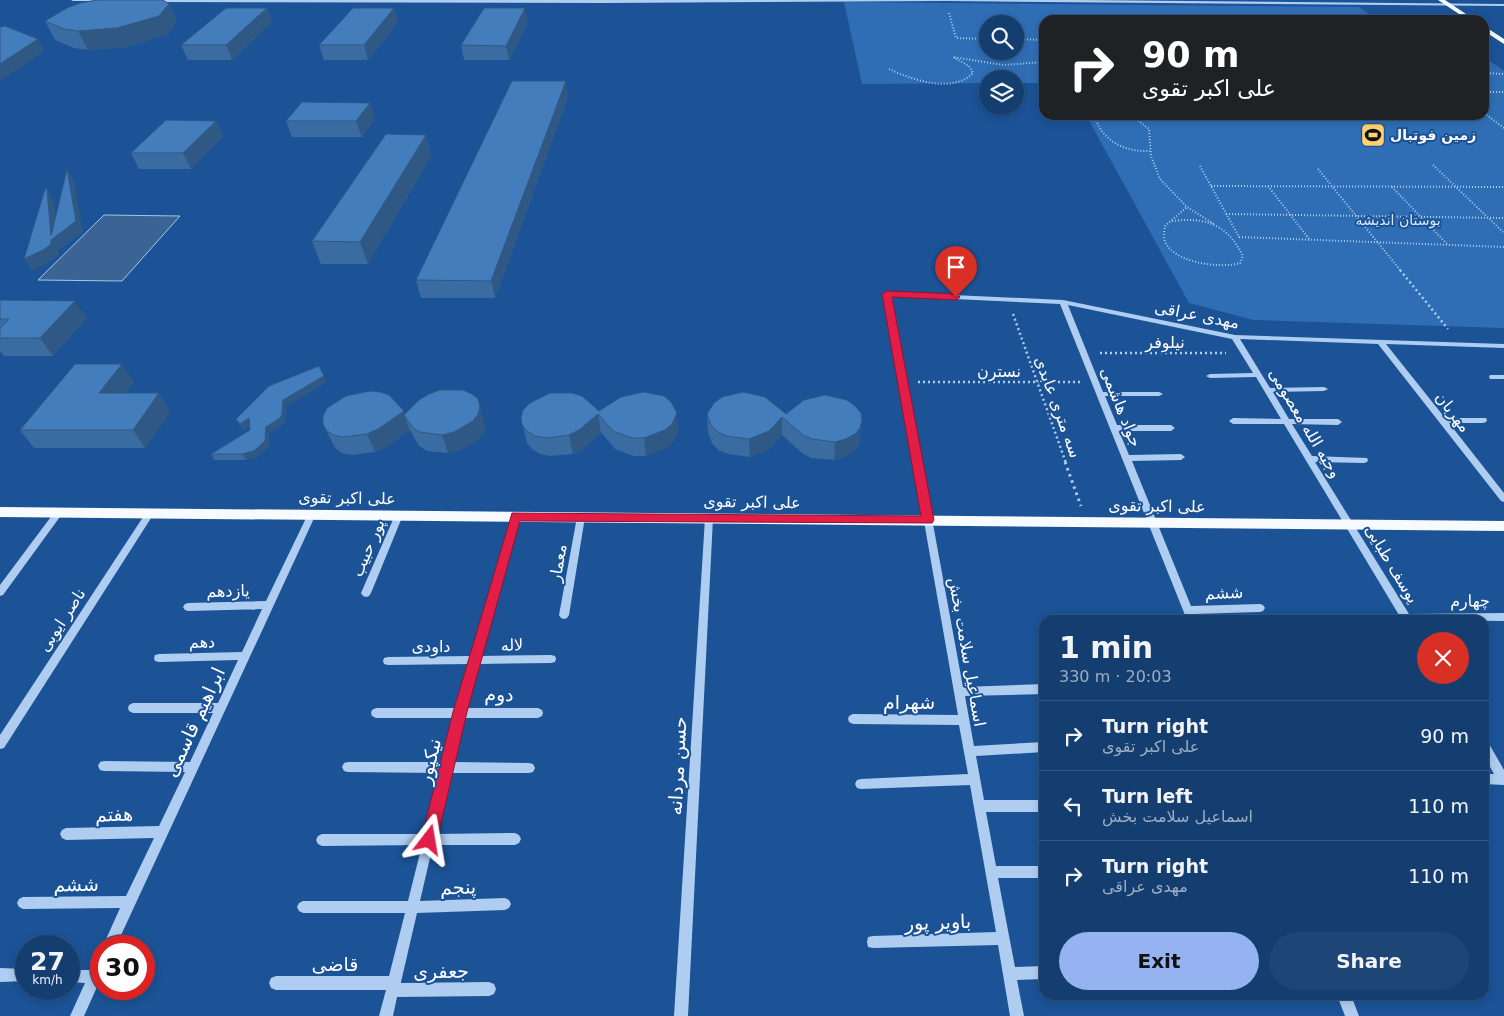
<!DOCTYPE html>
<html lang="en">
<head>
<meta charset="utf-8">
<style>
  body { margin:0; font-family:"DejaVu Sans",Cairo,sans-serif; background:#1d4575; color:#f1f3f6; height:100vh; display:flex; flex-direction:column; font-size:19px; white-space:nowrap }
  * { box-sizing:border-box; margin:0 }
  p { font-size:16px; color:#9daec3 }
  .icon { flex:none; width:28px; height:28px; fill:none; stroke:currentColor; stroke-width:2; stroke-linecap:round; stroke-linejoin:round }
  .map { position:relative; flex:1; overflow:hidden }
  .sheet { position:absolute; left:1039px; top:615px; width:450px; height:385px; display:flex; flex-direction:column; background:#143e70; border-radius:15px; box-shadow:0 2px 8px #0003,0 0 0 1px #335783 }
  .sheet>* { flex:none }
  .banner { position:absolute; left:1039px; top:15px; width:450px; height:105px; border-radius:15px; box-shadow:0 2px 8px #0003,0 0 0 1px #335783; background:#202124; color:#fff; overflow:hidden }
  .fabs { position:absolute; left:979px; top:15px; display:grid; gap:10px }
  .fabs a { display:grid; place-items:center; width:45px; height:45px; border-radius:50%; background:#143e70; box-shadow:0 2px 8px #0003,0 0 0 1px #335783; font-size:25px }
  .speed { position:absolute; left:15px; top:935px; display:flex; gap:10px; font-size:25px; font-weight:700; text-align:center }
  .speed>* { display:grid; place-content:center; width:65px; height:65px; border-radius:50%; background:#143e70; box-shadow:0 2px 8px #0003,0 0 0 1px #335783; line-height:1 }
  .speed small { font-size:12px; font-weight:400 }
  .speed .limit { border:8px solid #d22; background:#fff; color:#111 }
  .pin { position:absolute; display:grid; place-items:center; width:42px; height:42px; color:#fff; margin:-51px -21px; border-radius:50% 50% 50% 0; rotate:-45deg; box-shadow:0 0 5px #0007 }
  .pin .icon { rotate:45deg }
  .me { position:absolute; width:55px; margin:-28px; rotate:14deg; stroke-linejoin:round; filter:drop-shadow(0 0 4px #0008) }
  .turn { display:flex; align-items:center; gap:18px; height:105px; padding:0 20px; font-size:22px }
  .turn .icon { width:65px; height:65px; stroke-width:2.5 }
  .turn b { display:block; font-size:35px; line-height:42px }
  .round { display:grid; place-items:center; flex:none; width:52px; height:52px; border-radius:26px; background:#1d4575 }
  .overview { display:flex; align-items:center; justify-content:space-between; height:85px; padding:0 20px }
  h1 { font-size:30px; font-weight:700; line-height:38px }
  .button { display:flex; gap:10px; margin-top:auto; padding:10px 20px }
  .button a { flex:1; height:58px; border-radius:30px; background:#95b2f1; color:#111; font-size:20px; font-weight:700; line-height:58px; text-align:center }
  .button a+a { background:#1d4575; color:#f1f3f6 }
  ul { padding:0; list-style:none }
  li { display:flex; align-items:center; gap:15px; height:70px; padding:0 20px; border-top:1px solid #335783 }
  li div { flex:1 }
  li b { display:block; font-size:19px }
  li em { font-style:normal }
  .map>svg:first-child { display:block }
  .green { fill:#2f6eb4; fill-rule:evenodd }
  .water { fill:#3b6393; stroke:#a1c8f1 }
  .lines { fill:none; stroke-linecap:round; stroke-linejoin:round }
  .path-far2 { stroke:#aecdf0; stroke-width:2; stroke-dasharray:1 2; stroke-linecap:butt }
  .path-far1 { stroke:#aecdf0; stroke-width:2.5; stroke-dasharray:2 3; stroke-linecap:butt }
  .path { stroke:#aecdf0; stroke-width:3; stroke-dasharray:2.5 4; stroke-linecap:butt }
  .minor { fill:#aecdf0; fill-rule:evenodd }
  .major { fill:#f7faff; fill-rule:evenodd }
  .wall { fill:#3a6ca2 }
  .shaded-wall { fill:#305884 }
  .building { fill:#447dbc; stroke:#305884 }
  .route { fill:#e11d48; stroke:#92132f }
  .labels { text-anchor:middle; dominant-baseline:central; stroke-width:4; stroke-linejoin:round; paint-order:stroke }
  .far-poi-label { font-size:14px; font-weight:bold; fill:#fff; stroke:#1b5396; text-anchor:start }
  .far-park-label { font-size:14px; fill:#d5e7fb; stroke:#1b5396 }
  .street-label { font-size:16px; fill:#fff; stroke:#1b5396 }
  .near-street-label { font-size:19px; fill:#fff; stroke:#1b5396 }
</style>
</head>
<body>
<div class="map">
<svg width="1504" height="1016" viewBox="0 0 1504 1016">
  <rect width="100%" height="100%" fill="#1b5396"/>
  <!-- green -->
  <path class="green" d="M 844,2 L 1359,7 L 1377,20 L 1044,20 L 1044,83 L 1015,83 L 1015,79 L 988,79 L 987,83 L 862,84 ZM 988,24 L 1015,24 L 1015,51 L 988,51 Z
    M 1484,57 L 1504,71 L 1504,328 L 1253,320 L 1189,303 L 1086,115 L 1484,115 Z"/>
  <!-- water -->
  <path class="water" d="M 104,215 L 180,216 L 122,281 L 38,280 Z"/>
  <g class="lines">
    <!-- path-far2 -->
    <path class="path-far2" d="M 949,13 L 956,38 L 988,39
      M 1015,39 L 1044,40
      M 889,69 C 913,80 952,94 973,73 L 969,66 L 953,57 L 1003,65 L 1044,62
      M 1484,73 L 1504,74
      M 1484,92 L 1504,92
      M 1484,113 L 1504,128
      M 1097,115 L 1095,118 C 1104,142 1125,152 1150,151
      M 1131,115 L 1149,129 L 1151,156 L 1160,179 L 1187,207 L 1214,224
      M 1433,165 L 1504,233
      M 1200,166 L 1239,237 L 1504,247
      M 1318,169 L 1401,271
      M 1211,186 L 1504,187
      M 1268,186 L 1310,240
      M 1392,187 L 1448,245
      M 1226,214 L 1504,218
      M 1172,221 C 1206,217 1227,224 1243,256 L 1240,263 C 1221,269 1169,263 1164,238 C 1163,234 1165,229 1165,226 L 1187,207"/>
    <!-- path-far1 -->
    <path class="path-far1" d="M 1400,270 L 1448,329
      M 1013,314 L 1066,463
      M 1100,353 L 1226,353
      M 918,382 L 1080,382"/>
    <!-- path -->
    <path class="path" d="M 1065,462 L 1081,506"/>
    <!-- minor -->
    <path class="minor" d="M 71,0 L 108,0 L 106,1 L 73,1 Z
      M 153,0 L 1083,0 L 1504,4 L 1504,6 L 946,1 L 605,3 L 154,2 L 152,1 Z
      M 887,292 L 1063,300 L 1235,335 L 1504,344 L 1504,348 L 1386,344 L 1445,418 L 1486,418 L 1487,420 L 1486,422 L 1483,423 L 1449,423 L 1504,493 L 1504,502 L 1501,501 L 1378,344 L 1240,339 L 1270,388 L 1324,387 L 1328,389 L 1324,391 L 1273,392 L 1289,419 L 1338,419 L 1342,422 L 1338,425 L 1292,424 L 1312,456 L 1367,458 L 1368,460 L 1367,462 L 1364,463 L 1315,462 L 1409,614 L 1504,613 L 1504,621 L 1402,620 L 1284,424 L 1233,424 L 1229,421 L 1233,418 L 1281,419 L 1256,377 L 1210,378 L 1206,376 L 1210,374 L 1253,373 L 1232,339 L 1068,305 L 1103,392 L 1159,392 L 1163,394 L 1159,396 L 1105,396 L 1117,425 L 1171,425 L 1175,428 L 1171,431 L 1119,431 L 1129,455 L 1181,454 L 1185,457 L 1181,460 L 1132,461 L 1191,606 L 1260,604 L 1263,605 L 1265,608 L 1263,611 L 1260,612 L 1194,614 L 1197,620 L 1187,620 L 1060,304 L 891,296 L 963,687 L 1044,684 L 1044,694 L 965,696 L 974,746 L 1044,742 L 1044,752 L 976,756 L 984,800 L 1044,800 L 1044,812 L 986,812 L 996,866 L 1044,866 L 1044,878 L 998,878 L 1015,967 L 1044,966 L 1044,979 L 1017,980 L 1024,1016 L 1010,1016 L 998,945 L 873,948 L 868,947 L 867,942 L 868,937 L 873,936 L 996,932 L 970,785 L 861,789 L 857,788 L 855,784 L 857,780 L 861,779 L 968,774 L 959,725 L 853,724 L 849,722 L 848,719 L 849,716 L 853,714 L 958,715 L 884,294 Z
      M 1490,375 L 1504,375 L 1504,379 L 1490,379 L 1489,377 Z
      M 59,509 L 63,512 L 62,514 L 3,595 L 0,596 L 0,585 L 56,510 Z
      M 150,510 L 154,513 L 153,515 L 4,748 L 0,749 L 0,735 L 147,511 Z
      M 312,511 L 316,514 L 116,946 L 103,946 L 120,908 L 23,909 L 19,907 L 17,903 L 19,899 L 23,897 L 126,896 L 154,838 L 66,840 L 62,838 L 60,834 L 62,830 L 66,828 L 159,826 L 185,772 L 104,771 L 100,770 L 98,766 L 100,762 L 104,761 L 190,762 L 213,713 L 133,713 L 129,711 L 128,708 L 129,705 L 133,703 L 218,703 L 238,660 L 159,662 L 155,661 L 154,658 L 155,655 L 159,654 L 242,652 L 262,609 L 188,611 L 185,610 L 183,607 L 185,604 L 188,603 L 266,601 L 308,514 Z
      M 399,512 L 403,515 L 371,593 L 369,596 L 366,597 L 363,596 L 361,593 L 395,515 Z
      M 516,513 L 520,516 L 481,656 L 551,655 L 555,656 L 556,659 L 555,662 L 551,663 L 479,664 L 466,708 L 538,708 L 542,710 L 543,713 L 542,716 L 538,718 L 464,718 L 453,762 L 529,763 L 533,764 L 535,768 L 533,772 L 529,773 L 451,773 L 436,834 L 515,833 L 519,835 L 521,839 L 519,843 L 515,845 L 433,845 L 420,901 L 505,898 L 509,900 L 511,904 L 509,908 L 505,910 L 417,913 L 401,982 L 401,983 L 489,982 L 494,984 L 496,989 L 494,994 L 489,996 L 397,997 L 393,1016 L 379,1016 L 386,990 L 276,990 L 271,988 L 269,983 L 271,978 L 276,976 L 389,976 L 405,913 L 303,913 L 299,911 L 297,907 L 299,903 L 303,901 L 408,901 L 422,845 L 322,846 L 318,844 L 316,840 L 318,836 L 322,834 L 425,834 L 440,773 L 348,772 L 344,771 L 342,767 L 344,763 L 348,762 L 442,762 L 453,718 L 376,718 L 372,716 L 371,713 L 372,710 L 376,708 L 456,708 L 469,664 L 388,665 L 384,664 L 383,661 L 384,658 L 388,657 L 471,656 L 512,516 Z
      M 581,514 L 585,517 L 569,615 L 567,618 L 564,619 L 561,618 L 559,615 L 577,517 Z
      M 709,515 L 713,518 L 688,1016 L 674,1016 L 705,518 Z
      M 1484,741 L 1488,742 L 1504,770 L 1504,785 L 1484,784 L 1484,774 L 1494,774 L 1484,756 Z
      M 101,957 L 101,978 L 84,1016 L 70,1016 L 85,983 L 69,982 L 69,970 L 91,970 L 96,958 Z
      M 0,968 L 26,969 L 26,981 L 0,982 Z
      M 1337,995 L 1351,995 L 1359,1016 L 1345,1016 Z"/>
    <!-- major -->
    <path class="major" d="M 1438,0 L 1445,0 L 1475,20 L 1468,20 Z
      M 1484,26 L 1504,39 L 1504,44 L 1484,31 Z
      M 0,507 L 1504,521 L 1504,531 L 0,517 Z"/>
  </g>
  <!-- wall -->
  <path class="wall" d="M 169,4 L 177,21 L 168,34 L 126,47 L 88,50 L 74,48 L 55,40 L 45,21 Z
    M 267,8 L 272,22 L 232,60 L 188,60 L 181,45 Z
    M 398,22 L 368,60 L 324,60 L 319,45 Z
    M 528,22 L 509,60 L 464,60 L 461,45 Z
    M 568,97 L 495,298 L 421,298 L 416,280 Z
    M 375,118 L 362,137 L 292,137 L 286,121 Z
    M 216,121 L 223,136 L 191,169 L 139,169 L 131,153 Z
    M 426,135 L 431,156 L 368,264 L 321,264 L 312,241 Z
    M 0,300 L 87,318 L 53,356 L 4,356 L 0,351 Z
    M 134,382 L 125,393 L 159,393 L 170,412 L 145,448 L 34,448 L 20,430 Z
    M 327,382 L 286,406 L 285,421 L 283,424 L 269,433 L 268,447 L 257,457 L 246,460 L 214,460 L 211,454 L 250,430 L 249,426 L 243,430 L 236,419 Z
    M 599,411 L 678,431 L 673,442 L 666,448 L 646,456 L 634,456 L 615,449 L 601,432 L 583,449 L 573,454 L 550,456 L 540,454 L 532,449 L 527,443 L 521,418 Z
    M 405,414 L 485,424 L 484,432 L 479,439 L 460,450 L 448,453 L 427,451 L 419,446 L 410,430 L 386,447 L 375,452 L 352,455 L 342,453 L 335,448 L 323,424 Z
    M 707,414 L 786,414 L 860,438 L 858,446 L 853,452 L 844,457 L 834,460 L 811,458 L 802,453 L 782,435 L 769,449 L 750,457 L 728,454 L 718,450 L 712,443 L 708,433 Z"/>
  <!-- shaded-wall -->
  <path class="shaded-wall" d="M 169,4 L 177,21 L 168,34 L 126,47 L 88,50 L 78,31 Z
    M 267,8 L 272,22 L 232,60 L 226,45 Z
    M 394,8 L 398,22 L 368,60 L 364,45 Z
    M 525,8 L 528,22 L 509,60 L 506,46 Z
    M 38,39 L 45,51 L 0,81 L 0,64 Z
    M 566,81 L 568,97 L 495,298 L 491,281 Z
    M 370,103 L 375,118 L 362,137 L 356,121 Z
    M 216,121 L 223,136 L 191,169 L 183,153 Z
    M 426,135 L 431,156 L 368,264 L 360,242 Z
    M 67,169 L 74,180 L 83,232 L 58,251 L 59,255 L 52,260 L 32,271 L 24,259 L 47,189 L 54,201 L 57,235 Z
    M 75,301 L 87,318 L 53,356 L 40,338 Z
    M 122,364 L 134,382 L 112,411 L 99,393 Z
    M 324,376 L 327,382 L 286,406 L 285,421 L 283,424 L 269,433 L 268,447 L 257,457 L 246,460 L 242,454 L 266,427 L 283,400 Z
    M 159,393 L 170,412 L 145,448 L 133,430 Z
    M 480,406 L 485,424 L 484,432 L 479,439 L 460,450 L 448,453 L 442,435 Z
    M 404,411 L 407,420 L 404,415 L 410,430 L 386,447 L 375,452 L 367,434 Z
    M 677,413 L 678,431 L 673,442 L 666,448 L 646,456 L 644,438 Z
    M 598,414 L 601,432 L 583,449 L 573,454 L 569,435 Z
    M 782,417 L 782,435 L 769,449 L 750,457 L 749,439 Z
    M 249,418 L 252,425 L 243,430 L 240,424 Z
    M 862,420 L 858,446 L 853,452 L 844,457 L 834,460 L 835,442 Z"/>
  <!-- building -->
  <path class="building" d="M 97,0 L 163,0 L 169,4 L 159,16 L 117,28 L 78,31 L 64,29 L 45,21 L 67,8 L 80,3 Z
    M 226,8 L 267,8 L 226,45 L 181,45 Z
    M 353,8 L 394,8 L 364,45 L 319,45 Z
    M 484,8 L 525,8 L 506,46 L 461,45 Z
    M 5,26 L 38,39 L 0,64 L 0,27 Z
    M 512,81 L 566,81 L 491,281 L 416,280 Z
    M 302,102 L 370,103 L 356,121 L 286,121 Z
    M 166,120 L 216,121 L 183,153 L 131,153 Z
    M 386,134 L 426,135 L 360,242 L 312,241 Z
    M 67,169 L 76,221 L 51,240 L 51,244 L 45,249 L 24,259 L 45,189 L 47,189 L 51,236 Z
    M 0,300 L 75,301 L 40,338 L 0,338 L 0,328 L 9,319 L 0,319 Z
    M 75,364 L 122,364 L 99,393 L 159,393 L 133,430 L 20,430 Z
    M 319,366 L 324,376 L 283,400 L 282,414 L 280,418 L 266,427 L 265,441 L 254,451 L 242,454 L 211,454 L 250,430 L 249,418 L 240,424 L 236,419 L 269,386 Z
    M 440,390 L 463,390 L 472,394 L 478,399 L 480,406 L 478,414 L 473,421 L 454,432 L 442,435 L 420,432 L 413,428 L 404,415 L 419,400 L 429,394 Z
    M 370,391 L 380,392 L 389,395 L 404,411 L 378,429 L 367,434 L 343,437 L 333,435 L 326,430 L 323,424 L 323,416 L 327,408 L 346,396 Z
    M 643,392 L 664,396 L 671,402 L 677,413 L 672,424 L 665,430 L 644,438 L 632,438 L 613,431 L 598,414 L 579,430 L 569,435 L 546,438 L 535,436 L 527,431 L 522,425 L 521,418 L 523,410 L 530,403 L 550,393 L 572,393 L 582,396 L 599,411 L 621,397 Z
    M 743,392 L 765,397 L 786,414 L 804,400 L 825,395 L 847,400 L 855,406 L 861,413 L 862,420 L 860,428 L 855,434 L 846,439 L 835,442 L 812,439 L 803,435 L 782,417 L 769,431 L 749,439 L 727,436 L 718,432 L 711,425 L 707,414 L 714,403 L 722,397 Z"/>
  <!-- route -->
  <path class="route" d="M 887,291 L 956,294 L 960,297 L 956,300 L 892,297 L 934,520 L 932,523 L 520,521 L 467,712 L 437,840 L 435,846 L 429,848 L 424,846 L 421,840 L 453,712 L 512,513 L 921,516 L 882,294 Z"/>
  <!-- icons -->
  <defs>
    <symbol id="stadium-square" viewBox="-11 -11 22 22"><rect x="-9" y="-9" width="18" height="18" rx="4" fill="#ffd26d" stroke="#1b5396"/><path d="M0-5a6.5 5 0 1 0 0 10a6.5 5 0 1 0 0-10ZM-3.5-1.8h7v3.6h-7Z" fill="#111"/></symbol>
  </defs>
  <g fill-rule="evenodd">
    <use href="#stadium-square" x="1359" y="121" width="28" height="28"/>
  </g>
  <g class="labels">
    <!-- far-poi labels -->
    <g class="far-poi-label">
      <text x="1390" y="135">زمین فوتبال</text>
    </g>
    <!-- far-park labels -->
    <g class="far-park-label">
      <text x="1398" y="220">بوستان اندیشه</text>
    </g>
    <!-- street labels -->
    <g class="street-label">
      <text transform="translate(1197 315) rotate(11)">مهدی عراقی</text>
      <text x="1165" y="342">نیلوفر</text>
      <text x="999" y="371">نسترن</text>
      <text transform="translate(1058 407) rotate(70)">سه متری عابدی</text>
      <text transform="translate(1121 407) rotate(68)">جواد هاشمی</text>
      <text transform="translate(1453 412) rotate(52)">مهربان</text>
      <text transform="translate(1305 423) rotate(59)">وجیه الله معصومی</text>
      <text transform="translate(347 498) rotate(1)">علی اکبر تقوی</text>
      <text transform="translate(752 502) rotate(1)">علی اکبر تقوی</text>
      <text transform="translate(1157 506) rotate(1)">علی اکبر تقوی</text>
      <text transform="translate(368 548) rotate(-67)">پور حبیب</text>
      <text transform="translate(558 563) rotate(-80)">معمار</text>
      <text transform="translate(1392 564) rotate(59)">یوسف طبایی</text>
      <text transform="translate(228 591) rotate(-1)">یازدهم</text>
      <text transform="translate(1224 593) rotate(-2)">ششم</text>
      <text transform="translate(1470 601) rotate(-1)">چهارم</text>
      <text transform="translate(62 620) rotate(-57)">ناصر ایوبی</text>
      <text transform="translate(202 642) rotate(-1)">دهم</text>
      <text transform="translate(512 645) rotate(-2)">لاله</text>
      <text x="431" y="646">داودی</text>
      <text transform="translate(967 652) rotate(80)">اسماعیل سلامت بخش</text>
    </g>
    <!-- near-street labels -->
    <g class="near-street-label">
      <text transform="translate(499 694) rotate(1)">دوم</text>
      <text x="909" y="702">شهرام</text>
      <text transform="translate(194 722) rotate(-65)">ابراهیم قاسمی</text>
      <text transform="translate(429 761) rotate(-76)">نیکپور</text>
      <text transform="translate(677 766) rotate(-87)">حسن مردانه</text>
      <text transform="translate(114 814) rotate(-2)">هفتم</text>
      <text transform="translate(76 884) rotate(-1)">ششم</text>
      <text transform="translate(458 887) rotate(-2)">پنجم</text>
      <text transform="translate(938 922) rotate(-2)">باویر پور</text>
      <text x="335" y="964">قاضی</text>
      <text transform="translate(441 971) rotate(-1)">جعفری</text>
    </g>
  </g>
</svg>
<div class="fabs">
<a><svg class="icon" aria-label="search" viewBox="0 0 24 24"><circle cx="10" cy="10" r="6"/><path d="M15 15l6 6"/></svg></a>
<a><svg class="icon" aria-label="layers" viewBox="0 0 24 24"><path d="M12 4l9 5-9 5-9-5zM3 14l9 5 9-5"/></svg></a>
</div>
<div class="speed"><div>27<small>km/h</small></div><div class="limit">30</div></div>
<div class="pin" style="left:956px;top:297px;background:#d93025"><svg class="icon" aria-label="arrive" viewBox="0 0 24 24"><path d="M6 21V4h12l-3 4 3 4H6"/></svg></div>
<svg class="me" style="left:429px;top:840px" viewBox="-20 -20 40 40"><path d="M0-17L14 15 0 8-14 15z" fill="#e11d48" stroke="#fff" stroke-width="4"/></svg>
<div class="banner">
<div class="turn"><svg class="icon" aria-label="right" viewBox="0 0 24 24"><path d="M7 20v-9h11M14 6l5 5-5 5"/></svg><div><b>90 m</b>علی اکبر تقوی</div></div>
</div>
<section class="sheet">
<div class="overview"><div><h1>1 min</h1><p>330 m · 20:03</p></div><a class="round" style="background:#d93025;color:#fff"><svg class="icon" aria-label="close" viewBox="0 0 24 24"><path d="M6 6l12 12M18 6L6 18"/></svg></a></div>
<ul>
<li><svg class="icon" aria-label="right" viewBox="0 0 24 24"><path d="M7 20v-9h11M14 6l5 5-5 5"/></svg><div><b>Turn right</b><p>علی اکبر تقوی</p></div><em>90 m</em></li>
<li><svg class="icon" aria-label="left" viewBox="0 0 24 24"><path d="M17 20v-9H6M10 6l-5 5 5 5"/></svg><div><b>Turn left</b><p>اسماعیل سلامت بخش</p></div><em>110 m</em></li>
<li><svg class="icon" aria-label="right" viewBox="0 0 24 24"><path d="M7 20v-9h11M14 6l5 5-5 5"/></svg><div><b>Turn right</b><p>مهدی عراقی</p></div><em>110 m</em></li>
</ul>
<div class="button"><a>Exit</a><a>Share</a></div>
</section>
</div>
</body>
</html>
